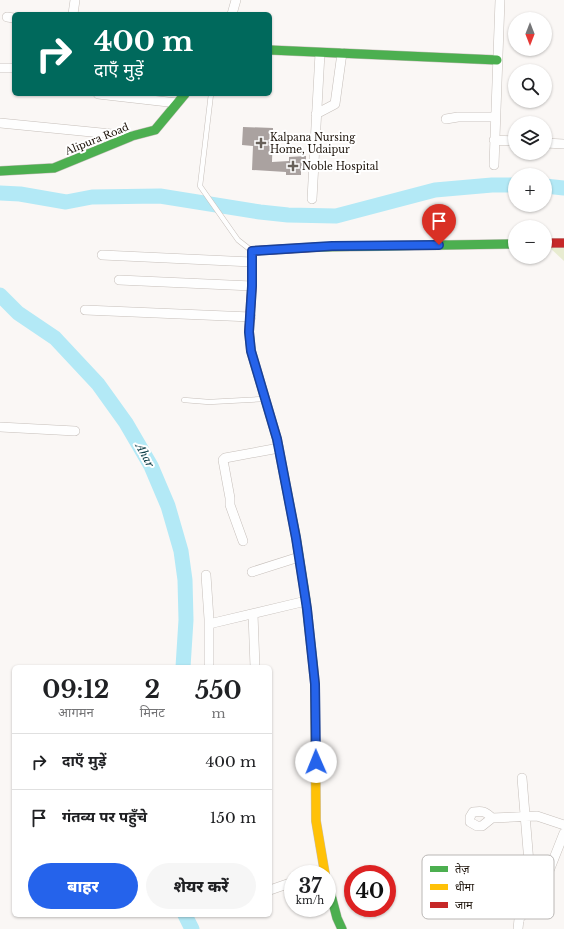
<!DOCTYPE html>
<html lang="hi">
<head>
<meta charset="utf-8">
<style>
  body { margin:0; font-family:"Libre Baskerville","Noto Sans Devanagari",serif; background:#f6f6f6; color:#202124; height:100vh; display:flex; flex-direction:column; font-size:15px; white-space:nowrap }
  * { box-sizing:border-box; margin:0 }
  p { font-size:13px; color:#757577 }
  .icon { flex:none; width:22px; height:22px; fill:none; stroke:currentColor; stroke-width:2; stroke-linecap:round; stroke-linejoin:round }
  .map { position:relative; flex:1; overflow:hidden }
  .drawer { position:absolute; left:12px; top:665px; width:260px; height:252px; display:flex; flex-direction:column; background:#fff; border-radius:6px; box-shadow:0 1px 3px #0004 }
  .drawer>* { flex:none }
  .top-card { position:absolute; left:12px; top:12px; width:260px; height:84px; border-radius:6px; box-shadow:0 1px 3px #0004; background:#00695c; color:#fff; overflow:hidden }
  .needle { width:26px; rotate:180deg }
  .controls { position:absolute; left:508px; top:12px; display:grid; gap:8px }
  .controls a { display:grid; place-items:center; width:44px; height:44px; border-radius:50%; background:#fff; box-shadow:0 1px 3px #0004; font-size:20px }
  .speed { position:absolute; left:284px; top:865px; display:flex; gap:8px; font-size:20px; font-weight:700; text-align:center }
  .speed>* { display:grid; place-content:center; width:52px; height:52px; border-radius:50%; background:#fff; box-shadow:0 1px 3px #0004; line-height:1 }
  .speed small { font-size:10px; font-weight:400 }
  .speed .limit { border:6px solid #d22; background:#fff; color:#111 }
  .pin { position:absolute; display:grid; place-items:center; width:34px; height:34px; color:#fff; margin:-41px -17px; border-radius:50% 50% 50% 0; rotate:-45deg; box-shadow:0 0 4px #0007 }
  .pin .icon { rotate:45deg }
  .me { position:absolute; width:44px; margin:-22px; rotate:359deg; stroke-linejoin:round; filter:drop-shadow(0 0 3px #0008) }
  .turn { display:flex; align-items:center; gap:14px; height:84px; padding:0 16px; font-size:18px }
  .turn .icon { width:52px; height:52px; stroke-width:2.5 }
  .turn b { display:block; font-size:28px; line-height:34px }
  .eta { display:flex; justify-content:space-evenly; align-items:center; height:68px; text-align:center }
  .eta b { font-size:24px; font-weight:800; line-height:28px }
  .action { display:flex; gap:8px; margin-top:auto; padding:8px 16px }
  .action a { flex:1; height:46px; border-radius:24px; background:#2563eb; color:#fff; font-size:16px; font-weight:800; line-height:46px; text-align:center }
  .action a+a { background:#f6f6f6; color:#202124 }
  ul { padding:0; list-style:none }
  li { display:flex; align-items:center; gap:12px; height:56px; padding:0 16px; border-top:1px solid #e0e0e0 }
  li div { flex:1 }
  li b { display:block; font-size:15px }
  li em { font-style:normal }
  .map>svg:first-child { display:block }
  .green { fill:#e8ecd1 }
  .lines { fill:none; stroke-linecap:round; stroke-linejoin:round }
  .river { stroke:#b3e9f6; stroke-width:15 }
  .building { fill:#aaa2a0 }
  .lane-casing { stroke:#c6bfba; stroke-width:5.5 }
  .street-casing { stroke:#c6bfba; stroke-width:10 }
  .fast-casing { stroke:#c6bfba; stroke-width:10 }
  .slow-casing { stroke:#c6bfba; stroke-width:10 }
  .jam-casing { stroke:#c6bfba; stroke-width:10 }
  .lane { stroke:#fefefe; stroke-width:4.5 }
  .street { stroke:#fefefe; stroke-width:9 }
  .fast { stroke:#4caf50; stroke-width:9 }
  .slow { stroke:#ffc107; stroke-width:9 }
  .jam { stroke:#c62828; stroke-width:9 }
  .route-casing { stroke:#184099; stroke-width:10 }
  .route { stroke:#2563eb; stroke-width:7 }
  .poi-dot { fill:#68615a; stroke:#fff; stroke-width:1.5 }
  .labels { text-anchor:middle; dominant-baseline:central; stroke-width:4; stroke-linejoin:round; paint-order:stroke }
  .poi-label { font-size:10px; fill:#1a1007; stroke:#fff; text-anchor:start }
  .street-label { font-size:10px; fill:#1a1007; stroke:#fff }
  .water-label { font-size:11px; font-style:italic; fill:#0b3d47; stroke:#fff }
  .key { fill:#fff; stroke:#bab7b5; stroke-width:1 }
  .key-label { font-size:11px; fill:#1a1007 }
</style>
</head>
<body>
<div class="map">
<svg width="564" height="929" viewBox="0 0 564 929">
  <rect width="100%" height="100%" fill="#faf7f5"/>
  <!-- green -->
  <path class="green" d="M 549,247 L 564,247 L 564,261 Z"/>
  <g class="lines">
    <!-- river -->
    <path class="river" d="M 545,186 L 564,188
      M 0,193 L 20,194 L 66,202 L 92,197 L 160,196 L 260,212 L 288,215 L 336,216 L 435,190 L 492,185 L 515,185
      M 0,295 L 18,313 L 55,338 L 98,384 L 126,423 L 151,466 L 168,506 L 181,551 L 185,580 L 186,620 L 183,667
      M 185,915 L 192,929"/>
  </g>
  <!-- building -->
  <path class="building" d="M 243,127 L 273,128 L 272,162 L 289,161 L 289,157 L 306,156 L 306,165 L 301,166 L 301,175 L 286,175 L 286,172 L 252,170 L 253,146 L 242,145 Z"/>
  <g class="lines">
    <defs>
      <path id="lane" d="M 211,94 L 200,186 L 238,240 L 252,251
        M 184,400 L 209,402 L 264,399"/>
      <path id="street" d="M 73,14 L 75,0
        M 232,14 L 236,0
        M 7,17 L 14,18
        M 0,68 L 14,68
        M 98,94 L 177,103
        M 316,114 L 335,104 L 342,53
        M 446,119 L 458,117 L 495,117
        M 0,123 L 132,136
        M 494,140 L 515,141
        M 545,143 L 564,144
        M 494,165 L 500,0
        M 312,199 L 320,53
        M 102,255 L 252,262
        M 119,280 L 252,286
        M 85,310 L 251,317
        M 0,427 L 75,431
        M 243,541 L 230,505 L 230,498 L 223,460 L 225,458 L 279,448
        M 252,572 L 299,557
        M 206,575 L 209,619 L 209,667
        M 253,614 L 255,667
        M 209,624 L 306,601
        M 522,778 L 529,863
        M 492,818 C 485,811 483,811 473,812 L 470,817 L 470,822 L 477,826 L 482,826 L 492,818 L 537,816 L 564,825
        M 270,890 L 293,882
        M 518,929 L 519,919 L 526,911 L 540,900 L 549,885 L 547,876 L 564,833"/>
      <path id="fast" d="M 270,50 L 497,60
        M 0,171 L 54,168 L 132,136 L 155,130 L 185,94
        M 319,247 L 515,244
        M 249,331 L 251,351 L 277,439 L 296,537 L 306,601 L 313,664
        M 327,880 L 337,918 L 342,929"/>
      <path id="slow" d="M 313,664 L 315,684 L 316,821 L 325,874"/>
      <path id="jam" d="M 545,243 L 564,243
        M 249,331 L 252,286 L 252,251 L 319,247"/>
    </defs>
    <!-- lane casing -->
    <use href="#lane" class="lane-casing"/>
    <!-- street casing -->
    <use href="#street" class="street-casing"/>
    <!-- fast casing -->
    <use href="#fast" class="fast-casing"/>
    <!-- slow casing -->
    <use href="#slow" class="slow-casing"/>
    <!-- jam casing -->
    <use href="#jam" class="jam-casing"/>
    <!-- lane -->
    <use href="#lane" class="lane"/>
    <!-- street -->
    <use href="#street" class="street"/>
    <!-- fast -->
    <use href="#fast" class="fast"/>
    <!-- slow -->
    <use href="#slow" class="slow"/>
    <!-- jam -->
    <use href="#jam" class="jam"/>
  </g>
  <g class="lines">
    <defs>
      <path id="route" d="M 316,762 L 315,684 L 307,609 L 296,538 L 277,439 L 251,351 L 249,332 L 252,286 L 252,251 L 332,246 L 439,245"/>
    </defs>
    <!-- route casing -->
    <use href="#route" class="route-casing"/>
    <!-- route -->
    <use href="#route" class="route"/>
  </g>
  <!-- markers -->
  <g class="poi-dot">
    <path d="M259 137h4v4h4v4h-4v4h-4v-4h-4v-4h4z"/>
    <path d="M291 160h4v4h4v4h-4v4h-4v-4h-4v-4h4z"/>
  </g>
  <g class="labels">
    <!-- poi labels -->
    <g class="poi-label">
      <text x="270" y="137">Kalpana Nursing<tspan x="270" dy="12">Home, Udaipur</tspan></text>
      <text x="302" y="166">Noble Hospital</text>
    </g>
    <!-- street labels -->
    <g class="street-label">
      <text transform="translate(97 139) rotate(-22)">Alipura Road</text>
    </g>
    <!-- water labels -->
    <g class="water-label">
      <text transform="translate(145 455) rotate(61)">Ahar</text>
    </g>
  </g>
  <!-- legend -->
  <rect x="422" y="855" width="132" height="64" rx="6" class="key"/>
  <rect x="430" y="866" width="18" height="6" fill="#4caf50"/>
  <rect x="430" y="884" width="18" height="6" fill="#ffc107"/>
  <rect x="430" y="902" width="18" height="6" fill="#c62828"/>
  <g class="key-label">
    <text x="455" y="873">तेज़</text>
    <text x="455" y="891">धीमा</text>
    <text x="455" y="909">जाम</text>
  </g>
</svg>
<div class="controls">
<a><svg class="needle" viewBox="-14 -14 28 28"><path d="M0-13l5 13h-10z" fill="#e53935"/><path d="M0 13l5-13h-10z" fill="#757577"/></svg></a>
<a><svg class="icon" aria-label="search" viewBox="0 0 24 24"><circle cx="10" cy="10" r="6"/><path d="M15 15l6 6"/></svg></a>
<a><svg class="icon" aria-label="layers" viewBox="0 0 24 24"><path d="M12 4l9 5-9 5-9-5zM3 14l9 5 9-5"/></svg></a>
<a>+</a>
<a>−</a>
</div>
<div class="speed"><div>37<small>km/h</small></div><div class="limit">40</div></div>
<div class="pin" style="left:439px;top:245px;background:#d93025"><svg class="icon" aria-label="arrive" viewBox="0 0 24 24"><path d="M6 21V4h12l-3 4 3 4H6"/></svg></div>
<svg class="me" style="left:316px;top:762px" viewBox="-20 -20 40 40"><circle r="19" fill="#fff"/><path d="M0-13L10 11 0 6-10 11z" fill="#2563eb"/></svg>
<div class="top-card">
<div class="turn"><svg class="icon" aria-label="right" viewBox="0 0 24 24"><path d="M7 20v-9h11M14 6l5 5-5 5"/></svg><div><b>400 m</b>दाएँ मुड़ें</div></div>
</div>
<section class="drawer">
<div class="eta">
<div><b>09:12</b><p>आगमन</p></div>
<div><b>2</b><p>मिनट</p></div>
<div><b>550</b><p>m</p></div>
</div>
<ul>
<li><svg class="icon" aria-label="right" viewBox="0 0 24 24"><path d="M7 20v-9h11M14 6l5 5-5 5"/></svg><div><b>दाएँ मुड़ें</b></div><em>400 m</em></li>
<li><svg class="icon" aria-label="arrive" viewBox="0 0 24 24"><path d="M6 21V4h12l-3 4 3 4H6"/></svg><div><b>गंतव्य पर पहुँचे</b></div><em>150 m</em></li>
</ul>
<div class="action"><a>बाहर</a><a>शेयर करें</a></div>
</section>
</div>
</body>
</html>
